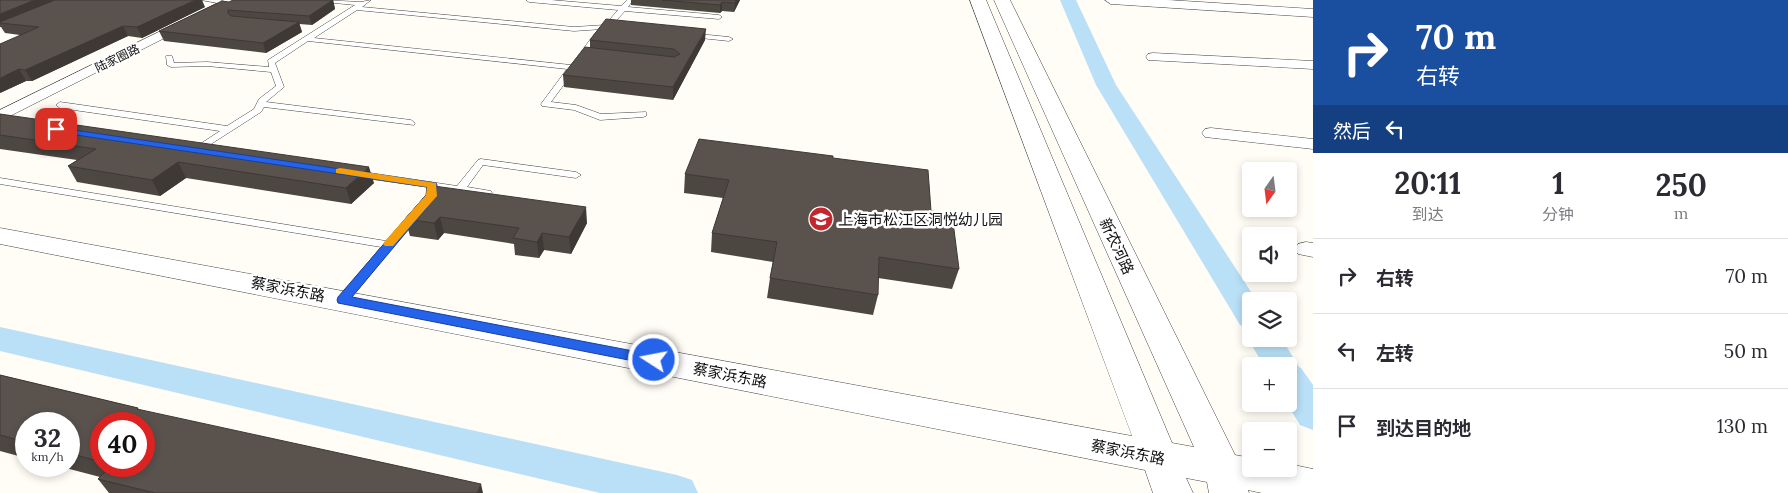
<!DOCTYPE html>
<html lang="zh">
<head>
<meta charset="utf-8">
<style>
  body { margin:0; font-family:Lora,"Noto Sans SC",serif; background:#f7f7f7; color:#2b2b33; height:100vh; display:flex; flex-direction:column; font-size:19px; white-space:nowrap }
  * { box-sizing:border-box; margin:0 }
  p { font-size:16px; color:#7c7c81 }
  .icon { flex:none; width:28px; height:28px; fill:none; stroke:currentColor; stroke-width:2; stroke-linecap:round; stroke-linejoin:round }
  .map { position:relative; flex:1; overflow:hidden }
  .drawer { display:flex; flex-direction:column; background:#fff; width:475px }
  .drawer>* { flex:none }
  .banner { background:#1a4fa0; color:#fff; overflow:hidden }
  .needle { width:32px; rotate:194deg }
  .tools { position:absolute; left:1242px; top:162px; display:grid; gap:10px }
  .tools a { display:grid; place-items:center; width:55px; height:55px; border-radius:5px; background:#fff; box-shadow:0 2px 8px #0003; font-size:25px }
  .speed { position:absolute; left:15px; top:412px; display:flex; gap:10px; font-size:25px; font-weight:700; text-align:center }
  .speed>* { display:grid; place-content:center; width:65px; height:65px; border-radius:50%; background:#fff; box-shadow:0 2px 8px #0003; line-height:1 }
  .speed small { font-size:12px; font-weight:400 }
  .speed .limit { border:8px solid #d22; background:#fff; color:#111 }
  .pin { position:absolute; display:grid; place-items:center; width:42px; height:42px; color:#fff; margin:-21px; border-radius:10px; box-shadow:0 2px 8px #0006 }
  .me { position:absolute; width:55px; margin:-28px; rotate:281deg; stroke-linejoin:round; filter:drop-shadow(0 0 4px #0008) }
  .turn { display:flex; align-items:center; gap:18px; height:105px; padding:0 20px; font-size:22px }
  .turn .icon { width:65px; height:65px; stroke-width:2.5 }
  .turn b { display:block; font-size:35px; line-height:42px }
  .then { display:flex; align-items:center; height:48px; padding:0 20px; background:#0003; gap:10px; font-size:19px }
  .eta { display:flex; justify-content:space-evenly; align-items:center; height:85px; text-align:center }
  .eta b { font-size:30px; font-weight:800; line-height:35px }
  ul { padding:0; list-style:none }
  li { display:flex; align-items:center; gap:15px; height:75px; padding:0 20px; border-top:1px solid #e1e1e2 }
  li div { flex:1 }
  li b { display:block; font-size:19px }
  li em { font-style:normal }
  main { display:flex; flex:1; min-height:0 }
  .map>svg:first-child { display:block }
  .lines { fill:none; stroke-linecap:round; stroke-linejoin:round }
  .canal { fill:#b9e0f7; fill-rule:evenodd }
  .service-casing { stroke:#444; stroke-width:1 }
  .minor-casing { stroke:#444; stroke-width:1 }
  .tertiary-casing { stroke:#444; stroke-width:1 }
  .service { fill:#fff; fill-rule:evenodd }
  .minor { fill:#fff; fill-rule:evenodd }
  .tertiary { fill:#fff; fill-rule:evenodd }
  .wall { fill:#4d4742; fill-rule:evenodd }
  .shaded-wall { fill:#3f3936 }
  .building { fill:#5a524d; stroke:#3f3936 }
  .route { fill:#2563eb; stroke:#184099 }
  .slow { fill:#f59e0b }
  .labels { text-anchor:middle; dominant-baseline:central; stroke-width:5; stroke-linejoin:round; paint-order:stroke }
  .far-street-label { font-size:12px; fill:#111; stroke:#fff }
  .poi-label { font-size:15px; fill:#111; stroke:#fff; text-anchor:start }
  .street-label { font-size:15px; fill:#111; stroke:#fff }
</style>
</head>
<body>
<main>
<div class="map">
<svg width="1313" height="493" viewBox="0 0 1313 493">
  <rect width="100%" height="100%" fill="#fffdf5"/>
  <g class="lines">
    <!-- canal -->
    <path class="canal" d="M 1060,0 L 1076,0 L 1116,85 L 1257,301 L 1251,301 L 1251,328 L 1240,325 L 1096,85 Z
      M 0,327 L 677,475 L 692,480 L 698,493 L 600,493 L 0,351 Z
      M 1251,334 L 1251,339 L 1282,339 L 1299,367 L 1301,368 L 1313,385 L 1313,430 L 1300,425 L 1287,404 L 1289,404 L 1289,366 L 1264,366 L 1248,339 Z"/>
    <defs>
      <path id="service" d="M 201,0 L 220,0 L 232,3 L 229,5 Z
        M 321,0 L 361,2 L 371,0 L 362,7 L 574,27 L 605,25 L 618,10 L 529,2 L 526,0 L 551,0 L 621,6 L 627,0 L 633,0 L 628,7 L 719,15 L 722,17 L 719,19 L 625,11 L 612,25 L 617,26 L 617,28 L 574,31 L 357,10 L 314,38 L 571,65 L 596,32 L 598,31 L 602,33 L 551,102 L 576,105 L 601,114 L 646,112 L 646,116 L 643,117 L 600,120 L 574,110 L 542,106 L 541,104 L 567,69 L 308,41 L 275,63 L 284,87 L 266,102 L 411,120 L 415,123 L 414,125 L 264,107 L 261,112 L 197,153 L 192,150 L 194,148 L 220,131 L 60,108 L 56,105 L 60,102 L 227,126 L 254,109 L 259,99 L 276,86 L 271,72 L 207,66 L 171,67 L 167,65 L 166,56 L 172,56 L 174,63 L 207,62 L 269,67 L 268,60 L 355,5 L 324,2 Z
        M 688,33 L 729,37 L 733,39 L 729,41 L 691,37 L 687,35 Z
        M 481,159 L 576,172 L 581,175 L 576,178 L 483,165 L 467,187 L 491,191 L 492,193 L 491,195 L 437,189 L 437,196 L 431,203 L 427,204 L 422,201 L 427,195 L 427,187 L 357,177 L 352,174 L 357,171 L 457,186 L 478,160 Z
        M 0,178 L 386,241 L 412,211 L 416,210 L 421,213 L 347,303 L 339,303 L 337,300 L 339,297 L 381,247 L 0,184 Z"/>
      <path id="minor" d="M 224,0 L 240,0 L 0,121 L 0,110 Z
        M 1105,0 L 1168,0 L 1313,9 L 1313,17 L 1111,4 Z
        M 1153,53 L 1313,61 L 1313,69 L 1148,60 L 1146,57 L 1148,54 Z
        M 1211,128 L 1313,139 L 1313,149 L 1205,137 L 1202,133 L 1205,129 Z
        M 1306,242 L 1313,243 L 1313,257 L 1298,254 L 1295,249 L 1298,244 Z"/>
      <path id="tertiary" d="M 970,0 L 986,0 L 1172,443 L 1194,447 L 994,0 L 1010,0 L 1235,455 L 1251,458 L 1251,469 L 1289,469 L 1289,464 L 1313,469 L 1313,493 L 1262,493 L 1248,490 L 1249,493 L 1209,493 L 1207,482 L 1186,478 L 1193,493 L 1153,493 L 1145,470 L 0,244 L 0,228 L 1132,436 Z"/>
    </defs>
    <!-- service casing -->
    <use href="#service" class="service-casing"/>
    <!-- minor casing -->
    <use href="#minor" class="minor-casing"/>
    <!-- tertiary casing -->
    <use href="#tertiary" class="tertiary-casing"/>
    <!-- service -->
    <use href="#service" class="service"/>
    <!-- minor -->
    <use href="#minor" class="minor"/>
    <!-- tertiary -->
    <use href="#tertiary" class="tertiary"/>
  </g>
  <!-- wall -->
  <path class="wall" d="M 0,0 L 205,7 L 142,38 L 128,36 L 32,81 L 26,81 L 0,93 L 20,35 L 5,33 L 1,27 L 0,27 Z
    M 333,0 L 335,9 L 312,25 L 299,24 L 302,32 L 266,53 L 164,41 L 159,31 L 229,2 Z
    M 631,0 L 740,0 L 734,12 L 722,11 L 720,13 L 631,5 Z
    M 590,40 L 705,40 L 673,100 L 564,87 L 563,75 L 590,48 Z
    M 0,114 L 374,183 L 351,204 L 186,178 L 160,196 L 77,182 L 68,166 L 77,160 L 0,149 Z
    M 833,158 L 931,211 L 959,269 L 952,289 L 878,278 L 878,295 L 873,315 L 767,298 L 770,278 L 773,262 L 711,252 L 712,233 L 723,198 L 684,193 L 685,174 Z
    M 434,186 L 587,223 L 571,254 L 544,250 L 539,258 L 515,255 L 514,244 L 444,233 L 438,240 L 410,236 L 405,219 Z
    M 0,375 L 138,408 L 139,410 L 483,493 L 109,493 L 98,479 L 100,477 L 58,466 L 69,466 L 69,424 L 26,424 L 26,458 L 0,451 ZM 101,424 L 144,466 L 101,466 Z"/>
  <!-- shaded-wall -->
  <path class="shaded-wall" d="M 35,0 L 65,0 L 0,23 L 0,14 Z
    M 195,0 L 202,0 L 205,7 L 142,38 L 137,27 Z
    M 333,0 L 335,9 L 312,25 L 309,16 Z
    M 736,0 L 740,0 L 734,12 L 735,3 Z
    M 722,2 L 722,11 L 720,13 L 720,5 Z
    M 299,22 L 302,32 L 266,53 L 263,43 Z
    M 123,26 L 128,36 L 32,81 L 25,70 Z
    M 706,29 L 705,40 L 673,100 L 673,87 Z
    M 19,69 L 26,81 L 0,93 L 0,78 Z
    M 178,162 L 186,178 L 160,196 L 152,180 Z
    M 369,167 L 374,183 L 351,204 L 346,188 Z
    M 586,207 L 587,223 L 571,254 L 569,237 Z
    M 440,217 L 444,233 L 438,240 L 434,223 Z
    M 542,233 L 544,250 L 539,258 L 537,242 Z
    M 481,484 L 483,493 L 477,493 Z"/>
  <!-- building -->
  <path class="building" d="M 0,0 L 35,0 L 0,14 Z
    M 55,0 L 195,0 L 137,27 L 123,26 L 25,70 L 19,69 L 0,78 L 0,44 L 39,27 L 0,23 L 0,22 Z
    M 233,0 L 333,0 L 309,16 L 228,10 L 228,13 L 231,16 L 299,22 L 263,43 L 159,31 L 222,1 L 229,2 Z
    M 662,0 L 736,0 L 735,3 L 722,2 L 720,5 Z
    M 606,19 L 706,29 L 673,87 L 563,75 L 585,47 L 674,57 L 680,54 L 674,49 L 590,40 Z
    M 0,114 L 369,167 L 346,188 L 178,162 L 152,180 L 68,166 L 96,149 L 0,135 Z
    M 699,139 L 833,156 L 833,158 L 928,170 L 931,211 L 952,214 L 959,269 L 879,257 L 878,295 L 770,278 L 777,242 L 712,233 L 729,180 L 685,174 Z
    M 434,186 L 586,207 L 569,237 L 542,233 L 537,242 L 513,238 L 519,228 L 440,217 L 434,223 L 405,219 Z
    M 0,375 L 138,408 L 137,409 L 481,484 L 477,493 L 155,493 L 98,479 L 111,466 L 144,466 L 144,424 L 101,424 L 101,462 L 69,453 L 69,424 L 26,424 L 26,442 L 0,435 Z"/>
  <!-- route -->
  <path class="route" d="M 53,127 L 436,183 L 437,185 L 435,198 L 352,297 L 654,355 L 659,356 L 661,360 L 659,363 L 654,365 L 338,303 L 337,300 L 338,297 L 426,195 L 427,187 L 56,132 L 52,129 Z"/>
  <!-- slow -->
  <path class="slow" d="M 340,168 L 436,183 L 437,196 L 393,246 L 385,246 L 383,244 L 385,241 L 426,195 L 427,187 L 336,173 L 336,169 Z"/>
  <!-- icons -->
  <defs>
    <symbol id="school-disc" viewBox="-11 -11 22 22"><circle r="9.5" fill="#c4262e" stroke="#fff"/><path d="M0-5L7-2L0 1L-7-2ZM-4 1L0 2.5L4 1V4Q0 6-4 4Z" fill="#fff"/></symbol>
  </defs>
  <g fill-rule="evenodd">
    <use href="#school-disc" x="807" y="205" width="28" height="28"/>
  </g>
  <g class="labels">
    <!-- far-street labels -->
    <g class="far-street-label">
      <text transform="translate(117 58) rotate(-26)">陆家圈路</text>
    </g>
    <!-- poi labels -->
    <g class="poi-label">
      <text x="838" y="219">上海市松江区洞悦幼儿园</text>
    </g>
    <!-- street labels -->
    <g class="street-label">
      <text transform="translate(1117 246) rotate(65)">新农河路</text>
      <text transform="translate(288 289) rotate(11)">蔡家浜东路</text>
      <text transform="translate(730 375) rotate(11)">蔡家浜东路</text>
      <text transform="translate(1128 452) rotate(11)">蔡家浜东路</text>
    </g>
  </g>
</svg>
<div class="tools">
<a><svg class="needle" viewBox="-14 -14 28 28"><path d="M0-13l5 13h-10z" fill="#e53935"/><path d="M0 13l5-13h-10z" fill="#7c7c81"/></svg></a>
<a><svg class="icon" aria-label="sound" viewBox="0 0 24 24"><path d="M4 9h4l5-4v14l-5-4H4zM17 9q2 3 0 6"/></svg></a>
<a><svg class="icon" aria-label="layers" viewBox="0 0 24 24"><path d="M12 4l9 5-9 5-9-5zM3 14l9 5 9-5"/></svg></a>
<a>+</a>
<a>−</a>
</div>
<div class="speed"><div>32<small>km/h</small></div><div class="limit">40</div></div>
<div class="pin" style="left:56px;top:129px;background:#d93025"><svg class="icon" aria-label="arrive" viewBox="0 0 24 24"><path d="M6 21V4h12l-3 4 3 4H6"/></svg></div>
<svg class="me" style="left:654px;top:360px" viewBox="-20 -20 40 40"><circle r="17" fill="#2563eb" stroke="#fff" stroke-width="3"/><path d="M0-11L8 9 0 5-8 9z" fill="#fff"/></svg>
</div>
<section class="drawer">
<div class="banner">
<div class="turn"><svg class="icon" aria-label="right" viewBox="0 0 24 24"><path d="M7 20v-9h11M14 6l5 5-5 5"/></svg><div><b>70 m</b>右转</div></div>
<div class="then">然后<svg class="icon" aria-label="left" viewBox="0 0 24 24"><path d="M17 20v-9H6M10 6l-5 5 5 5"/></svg></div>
</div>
<div class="eta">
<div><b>20:11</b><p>到达</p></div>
<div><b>1</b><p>分钟</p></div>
<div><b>250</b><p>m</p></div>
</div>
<ul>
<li><svg class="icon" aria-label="right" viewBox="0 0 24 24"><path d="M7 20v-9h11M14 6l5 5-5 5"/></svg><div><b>右转</b></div><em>70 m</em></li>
<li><svg class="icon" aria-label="left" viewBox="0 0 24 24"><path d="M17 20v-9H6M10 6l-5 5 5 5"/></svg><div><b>左转</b></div><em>50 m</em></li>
<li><svg class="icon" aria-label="arrive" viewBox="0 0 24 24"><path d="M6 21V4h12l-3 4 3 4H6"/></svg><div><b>到达目的地</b></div><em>130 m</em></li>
</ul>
</section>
</main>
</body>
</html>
